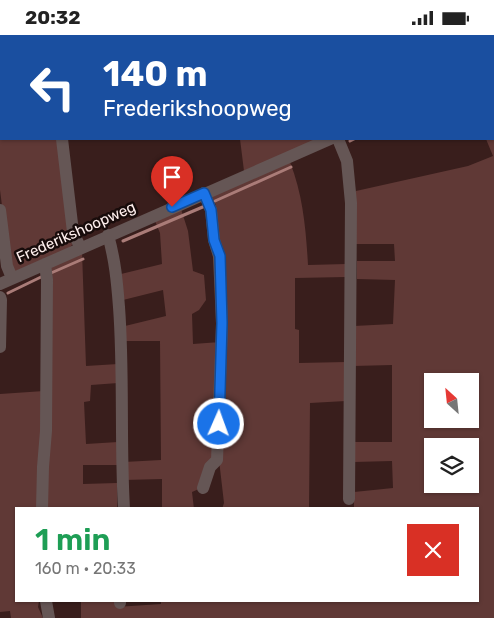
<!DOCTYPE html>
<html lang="en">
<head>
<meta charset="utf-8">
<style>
  body { margin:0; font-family:Rubik,sans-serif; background:#f6f6f6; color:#222; height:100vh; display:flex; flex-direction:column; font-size:19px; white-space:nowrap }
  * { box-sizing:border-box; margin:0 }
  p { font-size:16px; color:#767676 }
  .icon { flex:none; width:28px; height:28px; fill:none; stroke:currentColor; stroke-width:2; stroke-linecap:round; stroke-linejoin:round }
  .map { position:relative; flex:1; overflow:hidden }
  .details { position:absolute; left:15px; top:472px; width:464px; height:95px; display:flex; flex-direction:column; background:#fff; border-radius:0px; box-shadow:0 1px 4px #0004 }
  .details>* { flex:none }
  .top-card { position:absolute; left:0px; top:0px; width:495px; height:105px; box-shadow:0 1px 4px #0004; background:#1a4fa0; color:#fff; overflow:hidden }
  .needle { width:32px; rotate:333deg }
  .controls { position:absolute; left:424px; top:338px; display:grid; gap:10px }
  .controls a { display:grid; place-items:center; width:55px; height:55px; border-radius:0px; background:#fff; box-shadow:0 1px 4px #0004; font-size:25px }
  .pin { position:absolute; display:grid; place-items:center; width:42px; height:42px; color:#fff; margin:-51px -21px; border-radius:50% 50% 50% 0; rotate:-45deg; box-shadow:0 0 5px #0007 }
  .pin .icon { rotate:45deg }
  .me { position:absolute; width:55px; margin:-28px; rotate:2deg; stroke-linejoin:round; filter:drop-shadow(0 0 4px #0008) }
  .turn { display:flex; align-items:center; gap:18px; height:105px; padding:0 20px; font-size:22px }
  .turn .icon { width:65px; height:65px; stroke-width:2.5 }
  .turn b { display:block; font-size:35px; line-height:42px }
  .round { display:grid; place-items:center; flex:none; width:52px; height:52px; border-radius:0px; background:#f6f6f6 }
  .overview { display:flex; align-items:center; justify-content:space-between; height:85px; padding:0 20px }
  h1 { font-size:30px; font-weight:600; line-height:38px; color:#1e9e55 }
  .status { display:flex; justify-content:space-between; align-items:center; height:35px; padding:0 25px; background:#fff; direction:ltr }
  .status svg { height:14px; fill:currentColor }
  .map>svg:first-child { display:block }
  .green { fill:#603936; fill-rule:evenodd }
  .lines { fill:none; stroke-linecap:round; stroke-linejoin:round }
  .stream { stroke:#aa7c78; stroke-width:3 }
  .minor { stroke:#655655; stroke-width:12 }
  .route-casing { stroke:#114b97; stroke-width:12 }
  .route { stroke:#1a73e8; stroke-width:9 }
  .labels { text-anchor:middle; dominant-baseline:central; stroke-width:5; stroke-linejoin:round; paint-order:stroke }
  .street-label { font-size:15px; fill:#feefed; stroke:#180c0b }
</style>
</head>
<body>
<div class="status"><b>20:32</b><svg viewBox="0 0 49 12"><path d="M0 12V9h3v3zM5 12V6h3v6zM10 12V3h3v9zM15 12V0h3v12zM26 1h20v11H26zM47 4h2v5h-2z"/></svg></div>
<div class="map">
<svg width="494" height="583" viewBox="0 0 494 583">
  <rect width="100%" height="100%" fill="#391e1c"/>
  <!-- green -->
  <path class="green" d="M 116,0 L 361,0 L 361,1 L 116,1 Z
    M 494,37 L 494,583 L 81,583 L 81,566 L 116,566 L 116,572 L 161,569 L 161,566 L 478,566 L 478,474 L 354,474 L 354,457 L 393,453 L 392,426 L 354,427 L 354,407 L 392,407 L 392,330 L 353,331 L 354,291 L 393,289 L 395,245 L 357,244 L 357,226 L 395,226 L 394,209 L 355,209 L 356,156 L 468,131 L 493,121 L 486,104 L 494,104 ZM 432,346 L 470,346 L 470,384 L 432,384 ZM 432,411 L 470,411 L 470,449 L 432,449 Z
    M 0,96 L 1,96 L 1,104 L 60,104 L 72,210 L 69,213 L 14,237 L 9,226 L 0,155 Z
    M 240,104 L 318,104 L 244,136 Z
    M 290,127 C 303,160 306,195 308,230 L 346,229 L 346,242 L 295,243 L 295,294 L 299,295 L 299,328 L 346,327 L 346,366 L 310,368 L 309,474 L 222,474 L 224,468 L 219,425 L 214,182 L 216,170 L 212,163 L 213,160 Z
    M 181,174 L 188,196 L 193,236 L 204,240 L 206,265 L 199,275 L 192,279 L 193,309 L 220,307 L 216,425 L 201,453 L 192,457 L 194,474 L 162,474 L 162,444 L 124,445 L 124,427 L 161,425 L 160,306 L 125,306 L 125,291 L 166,281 L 163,255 L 123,265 L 121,239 L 162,229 L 160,198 L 155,186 Z
    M 82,216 L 86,331 L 118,329 L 118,348 L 91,350 L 90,366 L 84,367 L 86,409 L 118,407 L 117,430 L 83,430 L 83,449 L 117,448 L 117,474 L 44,474 L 49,232 Z
    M 44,356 L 40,474 L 16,474 L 16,566 L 39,566 L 38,572 L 43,583 L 11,583 L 10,576 L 0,577 L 0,359 Z"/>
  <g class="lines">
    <!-- stream -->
    <path class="stream" d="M 350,106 L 354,104
      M 215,166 L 291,132
      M 123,206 L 205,171
      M 51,238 L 83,224
      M 8,258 L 41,242"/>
    <!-- minor -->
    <path class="minor" d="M 49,0 L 49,1
      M 367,0 L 367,1
      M 62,104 L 73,197 L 80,212
      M 338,104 L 347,126 L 351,168 L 349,464
      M 0,175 L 7,231 L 12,243
      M 108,200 C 115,225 117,246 119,272 C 124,339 120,406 124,474
      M 0,249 L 330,104
      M 0,262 L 1,265 L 0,312
      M 203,453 L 210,432 L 217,425 L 222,289 L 219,221 L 214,205 L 211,175 L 204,158
      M 42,474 L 43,432 L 46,396 L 47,245 L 45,229
      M 46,566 L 49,583
      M 120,568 L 120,566"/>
  </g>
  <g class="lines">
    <defs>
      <path id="route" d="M 172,172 L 204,158 L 211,175 L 214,205 L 220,221 L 222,288 L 219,389"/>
    </defs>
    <!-- route casing -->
    <use href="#route" class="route-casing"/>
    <!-- route -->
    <use href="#route" class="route"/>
  </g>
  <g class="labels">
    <!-- street labels -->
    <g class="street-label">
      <text transform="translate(76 197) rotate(-24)">Frederikshoopweg</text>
    </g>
  </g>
</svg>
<div class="controls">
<a><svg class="needle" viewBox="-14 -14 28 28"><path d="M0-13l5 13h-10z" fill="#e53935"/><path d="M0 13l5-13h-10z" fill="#767676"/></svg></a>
<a><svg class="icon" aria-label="layers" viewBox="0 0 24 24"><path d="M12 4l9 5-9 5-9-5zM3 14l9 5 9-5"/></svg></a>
</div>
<div class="pin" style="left:172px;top:172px;background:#d93025"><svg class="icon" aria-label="arrive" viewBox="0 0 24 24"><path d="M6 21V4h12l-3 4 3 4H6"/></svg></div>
<svg class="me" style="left:219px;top:389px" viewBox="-20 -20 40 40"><circle r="17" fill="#1a73e8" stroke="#fff" stroke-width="3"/><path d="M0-11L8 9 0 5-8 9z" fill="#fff"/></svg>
<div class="top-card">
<div class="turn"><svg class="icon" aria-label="left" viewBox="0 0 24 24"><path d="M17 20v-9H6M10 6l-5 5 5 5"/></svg><div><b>140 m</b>Frederikshoopweg</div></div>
</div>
<section class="details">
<div class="overview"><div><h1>1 min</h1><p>160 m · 20:33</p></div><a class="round" style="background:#d93025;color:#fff"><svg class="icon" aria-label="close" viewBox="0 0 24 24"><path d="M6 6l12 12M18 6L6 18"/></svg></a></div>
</section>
</div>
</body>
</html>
